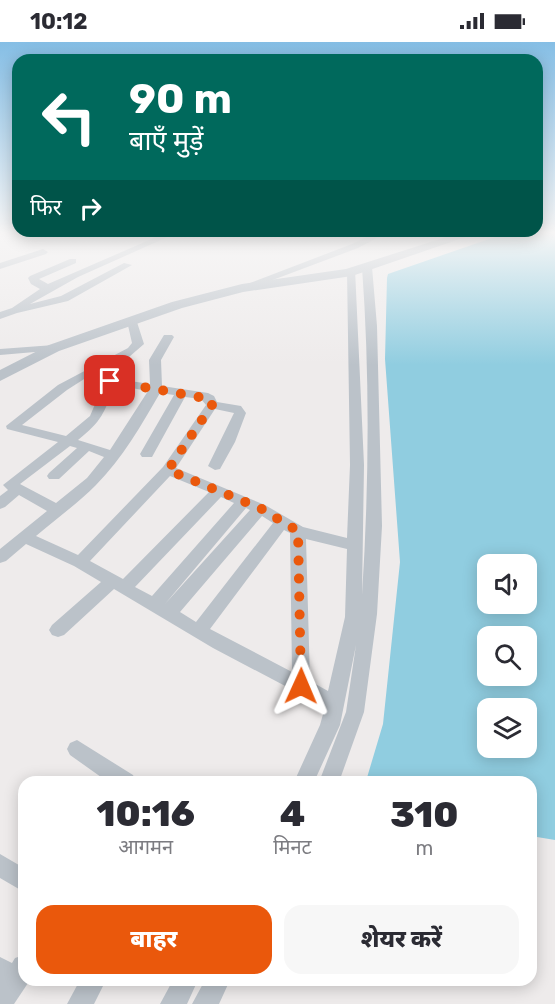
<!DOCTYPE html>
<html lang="hi">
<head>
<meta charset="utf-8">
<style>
  body { margin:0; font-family:Rubik,"Noto Sans Devanagari",sans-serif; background:#f7f7f7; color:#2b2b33; height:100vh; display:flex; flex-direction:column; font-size:22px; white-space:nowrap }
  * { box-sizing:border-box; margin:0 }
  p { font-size:20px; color:#7c7c81 }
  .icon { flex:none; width:33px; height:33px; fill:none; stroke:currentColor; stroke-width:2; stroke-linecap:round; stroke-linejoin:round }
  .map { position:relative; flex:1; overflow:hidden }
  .sheet { position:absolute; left:18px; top:734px; width:519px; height:210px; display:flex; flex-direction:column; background:#fff; border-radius:18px; box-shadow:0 3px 15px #0003 }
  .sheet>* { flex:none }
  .banner { position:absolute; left:12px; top:12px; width:531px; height:183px; border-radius:18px; box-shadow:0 3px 15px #0003; background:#00695c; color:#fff; overflow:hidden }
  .buttons { position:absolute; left:477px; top:512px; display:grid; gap:12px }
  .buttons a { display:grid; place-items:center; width:60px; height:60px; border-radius:12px; background:#fff; box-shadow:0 3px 15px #0003; font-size:30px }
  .pin { position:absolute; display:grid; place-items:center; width:51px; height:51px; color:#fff; margin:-26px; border-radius:12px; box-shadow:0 3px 9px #0006 }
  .me { position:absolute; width:66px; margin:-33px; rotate:1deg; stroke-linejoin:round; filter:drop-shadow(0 0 4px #0008) }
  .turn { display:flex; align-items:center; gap:21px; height:126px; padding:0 18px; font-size:27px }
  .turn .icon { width:78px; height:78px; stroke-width:2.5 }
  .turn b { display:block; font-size:42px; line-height:51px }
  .then { display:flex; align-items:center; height:57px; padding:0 18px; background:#0003; gap:12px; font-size:22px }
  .eta { display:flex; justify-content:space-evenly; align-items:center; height:102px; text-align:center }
  .eta b { font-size:36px; font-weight:800; line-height:42px }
  .cta { display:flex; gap:12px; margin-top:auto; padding:12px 18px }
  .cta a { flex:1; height:69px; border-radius:18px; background:#ea580c; color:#fff; font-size:24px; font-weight:800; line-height:69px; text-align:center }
  .cta a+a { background:#f7f7f7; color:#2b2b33 }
  .status { display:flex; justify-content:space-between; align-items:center; height:42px; padding:0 30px; background:#fff; direction:ltr }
  .status svg { height:16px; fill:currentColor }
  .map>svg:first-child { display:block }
  .water { fill:#90cde0; fill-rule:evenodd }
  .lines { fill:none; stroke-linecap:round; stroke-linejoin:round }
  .minor { fill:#bbc2c9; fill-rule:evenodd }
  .tertiary { fill:#bbc2c9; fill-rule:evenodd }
  .route { stroke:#ea580c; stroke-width:10; stroke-dasharray:0 18 }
</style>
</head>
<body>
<div class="status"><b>10:12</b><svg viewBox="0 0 49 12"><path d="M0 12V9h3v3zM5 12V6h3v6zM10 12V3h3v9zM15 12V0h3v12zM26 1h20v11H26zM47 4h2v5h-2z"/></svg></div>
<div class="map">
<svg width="555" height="962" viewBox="0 0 555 962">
  <rect width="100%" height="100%" fill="#eeebeb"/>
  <!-- water -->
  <path class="water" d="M 512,189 L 555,189 L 555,798 L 531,794 L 531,740 L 366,739 L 383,682 L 400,520 L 385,317 L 387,236 L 388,232 ZM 488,522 L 526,522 L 526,561 L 488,561 ZM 488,594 L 526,594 L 526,633 L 488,633 ZM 488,666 L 526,666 L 526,705 L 488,705 Z"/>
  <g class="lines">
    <!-- minor -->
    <path class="minor" d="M 170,189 L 181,189 L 78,235 L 30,262 L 61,254 L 124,221 L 132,223 L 68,259 L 17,271 L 0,277 L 0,270 L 12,266 L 40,247 L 31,242 L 28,236 L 30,234 L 70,217 L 76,217 L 76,221 L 39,237 L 48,242 Z
      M 379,189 L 390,189 L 358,206 L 246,248 L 237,246 L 352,202 Z
      M 43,207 L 48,210 L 46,212 L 0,227 L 0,221 Z
      M 367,222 L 372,225 L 377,284 L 382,484 L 377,572 L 364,670 L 339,740 L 319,740 L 346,670 L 356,603 L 340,683 L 314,740 L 294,740 L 320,683 L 325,665 L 213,606 L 114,547 L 64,593 L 58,595 L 52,593 L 49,588 L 52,583 L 101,540 L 74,524 L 26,502 L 6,519 L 0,521 L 0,507 L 47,469 L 19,453 L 5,465 L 0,467 L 0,454 L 8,448 L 3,443 L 58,400 L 7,387 L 6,384 L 58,343 L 128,306 L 132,301 L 127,279 L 132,276 L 136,277 L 144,302 L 129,315 L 92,332 L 67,348 L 22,383 L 66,394 L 90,374 L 110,327 L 118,327 L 120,330 L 117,337 L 150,342 L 149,318 L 164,293 L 172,293 L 174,295 L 161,318 L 162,344 L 208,351 L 214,354 L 217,360 L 241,364 L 246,371 L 235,400 L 220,427 L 215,428 L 208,424 L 234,371 L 215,367 L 176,426 L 265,463 L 303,485 L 347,496 L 350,423 L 347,229 L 355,227 L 364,423 L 362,553 C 369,444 370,334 362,225 ZM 115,343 L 148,349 L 110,408 L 78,398 C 102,379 104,371 115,343 ZM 160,351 L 174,353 L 140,412 L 142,415 L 152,415 L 185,355 L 201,357 L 206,363 L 163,425 L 78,513 L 36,494 C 56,477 78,461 96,443 C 122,417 142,382 160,351 ZM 70,404 L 77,406 L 49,431 L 47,434 L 49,437 L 59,437 L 89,409 L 104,415 L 87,436 L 56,461 L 20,442 ZM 170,434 L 209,450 L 123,537 L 90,519 ZM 221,455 L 234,461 L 152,554 L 135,545 ZM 246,466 L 250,468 L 165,562 ZM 262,474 L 273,481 L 196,580 L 180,570 ZM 284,488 L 290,491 L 292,630 L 210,587 ZM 306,497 L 347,507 L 345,575 L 328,649 L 310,639 Z
      M 54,303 L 60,306 L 58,308 L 0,313 L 0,307 Z
      M 77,698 L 133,733 L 136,740 L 108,740 L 70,713 L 67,707 L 70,701 Z
      M 0,812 L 24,826 L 24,850 L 0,836 Z
      M 24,913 L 24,938 L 30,938 L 14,962 L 0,962 L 0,915 L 12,921 L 15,916 Z
      M 80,938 L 106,938 L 94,962 L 67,962 Z
      M 173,938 L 198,938 L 187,962 L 160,962 Z
      M 205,938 L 230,938 L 219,962 L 192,962 Z"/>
    <!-- tertiary -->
    <path class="tertiary" d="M 465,189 L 483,189 L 352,234 L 243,250 L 182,266 L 59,309 L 0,339 L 0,328 L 49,303 L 172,260 L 242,242 L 346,227 Z"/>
  </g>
  <!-- sky -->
  <linearGradient id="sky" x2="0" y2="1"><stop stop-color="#85bee5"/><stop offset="0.59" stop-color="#f7f6f6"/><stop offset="1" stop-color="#f7f6f6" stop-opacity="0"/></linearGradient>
  <rect width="555" height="323" fill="url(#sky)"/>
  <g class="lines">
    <!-- route -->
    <path class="route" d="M 110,339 L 210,357 L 212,363 L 168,428 L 260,466 L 298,489 L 301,644"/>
  </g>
</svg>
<div class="buttons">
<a><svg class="icon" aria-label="sound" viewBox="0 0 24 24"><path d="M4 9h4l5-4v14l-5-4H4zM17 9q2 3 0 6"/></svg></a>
<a><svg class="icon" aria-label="search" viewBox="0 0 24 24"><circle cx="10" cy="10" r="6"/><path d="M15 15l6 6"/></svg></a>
<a><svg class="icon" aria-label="layers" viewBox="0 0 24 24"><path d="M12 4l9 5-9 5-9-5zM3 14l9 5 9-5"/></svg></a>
</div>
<div class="pin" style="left:110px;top:339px;background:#d93025"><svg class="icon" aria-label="arrive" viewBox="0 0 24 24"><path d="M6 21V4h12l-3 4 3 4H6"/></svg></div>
<svg class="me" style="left:301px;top:644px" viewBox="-20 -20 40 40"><path d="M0-17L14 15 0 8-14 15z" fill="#ea580c" stroke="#fff" stroke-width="4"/></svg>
<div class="banner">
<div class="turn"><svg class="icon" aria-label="left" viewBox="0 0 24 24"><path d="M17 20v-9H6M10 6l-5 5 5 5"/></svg><div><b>90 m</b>बाएँ मुड़ें</div></div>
<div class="then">फिर<svg class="icon" aria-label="right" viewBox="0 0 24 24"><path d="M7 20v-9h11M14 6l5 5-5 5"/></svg></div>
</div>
<section class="sheet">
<div class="eta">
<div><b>10:16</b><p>आगमन</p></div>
<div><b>4</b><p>मिनट</p></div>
<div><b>310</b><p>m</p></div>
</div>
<div class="cta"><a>बाहर</a><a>शेयर करें</a></div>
</section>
</div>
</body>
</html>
